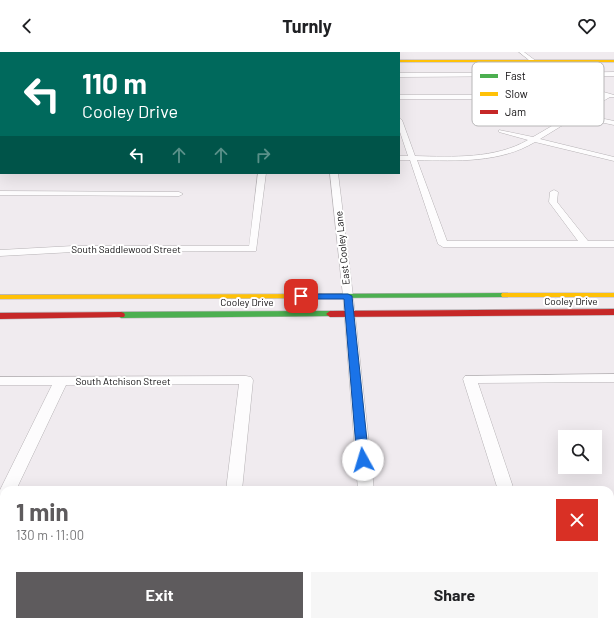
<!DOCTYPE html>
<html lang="en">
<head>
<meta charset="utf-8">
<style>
  body { margin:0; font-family:Barlow,sans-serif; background:#f6f6f6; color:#202124; height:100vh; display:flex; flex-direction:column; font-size:15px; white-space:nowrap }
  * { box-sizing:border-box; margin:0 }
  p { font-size:13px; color:#757577 }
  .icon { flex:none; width:22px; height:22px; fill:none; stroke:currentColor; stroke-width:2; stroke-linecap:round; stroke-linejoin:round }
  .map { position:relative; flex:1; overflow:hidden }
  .details { position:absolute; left:0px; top:434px; width:614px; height:140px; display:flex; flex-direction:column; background:#fff; border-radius:12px 12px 0 0; box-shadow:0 4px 16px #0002 }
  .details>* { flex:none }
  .guide { position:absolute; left:0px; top:0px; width:400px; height:122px; box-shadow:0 4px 16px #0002; background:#00695c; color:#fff; overflow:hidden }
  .tools { position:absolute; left:558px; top:378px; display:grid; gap:8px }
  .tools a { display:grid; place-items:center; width:44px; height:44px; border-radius:0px; background:#fff; box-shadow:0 4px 16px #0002; font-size:20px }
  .pin { position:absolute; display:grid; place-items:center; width:34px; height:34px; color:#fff; margin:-17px; border-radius:8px; box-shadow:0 2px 6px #0006 }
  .me { position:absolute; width:44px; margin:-22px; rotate:354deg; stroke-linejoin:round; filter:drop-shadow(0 0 3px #0008) }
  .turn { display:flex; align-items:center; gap:14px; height:84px; padding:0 16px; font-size:18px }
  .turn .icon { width:52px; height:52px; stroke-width:2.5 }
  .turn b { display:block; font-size:28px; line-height:34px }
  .lanes { display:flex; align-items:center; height:38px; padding:0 16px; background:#0003; justify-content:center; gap:20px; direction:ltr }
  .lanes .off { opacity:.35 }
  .round { display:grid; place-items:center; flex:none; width:42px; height:42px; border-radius:0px; background:#f6f6f6 }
  .summary { display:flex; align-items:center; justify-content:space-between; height:68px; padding:0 16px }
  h1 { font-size:24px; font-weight:700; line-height:30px; color:#5e5b5d }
  .cta { display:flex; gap:8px; margin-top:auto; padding:8px 16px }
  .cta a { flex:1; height:46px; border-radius:0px; background:#5e5b5d; color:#fff; font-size:16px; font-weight:700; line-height:46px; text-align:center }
  .cta a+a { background:#f6f6f6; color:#202124 }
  header { display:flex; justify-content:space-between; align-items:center; height:52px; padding:0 16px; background:#fff; font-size:18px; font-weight:700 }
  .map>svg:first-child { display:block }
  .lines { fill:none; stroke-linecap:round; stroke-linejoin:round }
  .street-casing { stroke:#b6b2b5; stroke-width:1 }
  .fast-casing { stroke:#b6b2b5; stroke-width:1 }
  .slow-casing { stroke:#b6b2b5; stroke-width:1 }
  .jam-casing { stroke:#b6b2b5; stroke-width:1 }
  .street { fill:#fdfcfd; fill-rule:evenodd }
  .fast { fill:#4caf50; fill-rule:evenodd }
  .slow { fill:#ffc107; fill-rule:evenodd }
  .jam { fill:#c62828; fill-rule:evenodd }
  .route { fill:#1a73e8; stroke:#114b97 }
  .labels { text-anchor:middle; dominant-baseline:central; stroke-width:4; stroke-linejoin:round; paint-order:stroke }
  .street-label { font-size:10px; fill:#0f0d0f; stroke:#fff }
  .key { fill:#fff; stroke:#b7b6b7; stroke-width:1 }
  .key-label { font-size:11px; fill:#0f0d0f }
</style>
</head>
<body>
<header><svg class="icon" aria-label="back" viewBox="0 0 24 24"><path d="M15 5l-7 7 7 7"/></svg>Turnly<svg class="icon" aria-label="heart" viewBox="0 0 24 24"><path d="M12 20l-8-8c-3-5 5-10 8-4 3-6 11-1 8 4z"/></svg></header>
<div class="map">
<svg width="614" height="574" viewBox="0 0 614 574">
  <rect width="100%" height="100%" fill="#f0ebef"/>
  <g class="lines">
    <defs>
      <path id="street" d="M 124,0 L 129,0 L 124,1 Z
        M 268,0 L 272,0 L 272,1 L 268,1 Z
        M 519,0 L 524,0 L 552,21 L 614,20 L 614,24 L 557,24 L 576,32 L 614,43 L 614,45 L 610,45 L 581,62 L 614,69 L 614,73 L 576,65 L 540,87 L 614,105 L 614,109 L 535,90 C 500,111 457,109 417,108 L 447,189 L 578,189 L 549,150 L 550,140 L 554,138 L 558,140 L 557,150 L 588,189 L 614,189 L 614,195 L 443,195 L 438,192 L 410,108 L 399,108 L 399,104 L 408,104 L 399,77 L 399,66 L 402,68 L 415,104 C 453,105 495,107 528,88 L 499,80 L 499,78 L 533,85 L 569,64 L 486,47 L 399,47 L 399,43 L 486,43 L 574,61 L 604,44 L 572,35 L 549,24 L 399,25 L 399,21 L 545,21 Z
        M 0,64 L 1,64 L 0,69 Z
        M 0,97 L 1,97 L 1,101 L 0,101 Z
        M 258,121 L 266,121 L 256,199 L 73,200 L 0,204 L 0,198 L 73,194 L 249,194 Z
        M 330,121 L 338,121 L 353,244 L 374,438 L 358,438 L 343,244 Z
        M 0,139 L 179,140 L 183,142 L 179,144 L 0,143 Z
        M 614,322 L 614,330 L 478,331 L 514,438 L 498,438 L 463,327 L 465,324 Z
        M 246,324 L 251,325 L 253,328 L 242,438 L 226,438 L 239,332 L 66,333 L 16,438 L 4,438 L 4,460 L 0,462 L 0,438 L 52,333 L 0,333 L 0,325 Z
        M 208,570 L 228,570 L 228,574 L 208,574 Z
        M 371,570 L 391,570 L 392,574 L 372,574 Z
        M 539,570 L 559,570 L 560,574 L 540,574 Z"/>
      <path id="fast" d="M 0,8 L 1,8 L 1,10 L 0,10 Z
        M 505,241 L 508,241 L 509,243 L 508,245 L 319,246 L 315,244 L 319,242 Z
        M 330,259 L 333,260 L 334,262 L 333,264 L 121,266 L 117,263 L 121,260 Z"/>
      <path id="slow" d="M 399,8 L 614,8 L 614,10 L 399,10 Z
        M 502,241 L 614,241 L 614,245 L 502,245 L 501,243 Z
        M 319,242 L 322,242 L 323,244 L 322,246 L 0,247 L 0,243 Z"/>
      <path id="jam" d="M 614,257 L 614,263 L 330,265 L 326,262 L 330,259 Z
        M 121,260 L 124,261 L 125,263 L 124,265 L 0,267 L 0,261 Z"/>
    </defs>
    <!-- street casing -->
    <use href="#street" class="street-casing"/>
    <!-- fast casing -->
    <use href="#fast" class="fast-casing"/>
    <!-- slow casing -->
    <use href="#slow" class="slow-casing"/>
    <!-- jam casing -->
    <use href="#jam" class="jam-casing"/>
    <!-- street -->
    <use href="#street" class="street"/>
    <!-- fast -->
    <use href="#fast" class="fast"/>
    <!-- slow -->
    <use href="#slow" class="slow"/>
    <!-- jam -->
    <use href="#jam" class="jam"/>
  </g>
  <!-- route -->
  <path class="route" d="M 298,242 L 348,242 L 352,244 L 369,408 L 367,411 L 359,411 L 357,408 L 344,247 L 301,247 L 297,244 Z"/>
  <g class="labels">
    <!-- street labels -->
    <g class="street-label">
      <text transform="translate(342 196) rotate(-96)">East Cooley Lane</text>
      <text x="126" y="197">South Saddlewood Street</text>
      <text x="571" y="249">Cooley Drive</text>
      <text x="247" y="250">Cooley Drive</text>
      <text x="123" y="329">South Atchison Street</text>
    </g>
  </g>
  <!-- legend -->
  <rect x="472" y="10" width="132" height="64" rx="6" class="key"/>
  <rect x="480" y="22" width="18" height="4" fill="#4caf50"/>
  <rect x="480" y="40" width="18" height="4" fill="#ffc107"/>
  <rect x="480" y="58" width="18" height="4" fill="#c62828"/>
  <g class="key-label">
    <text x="505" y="28">Fast</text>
    <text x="505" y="46">Slow</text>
    <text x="505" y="64">Jam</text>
  </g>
</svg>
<div class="tools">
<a><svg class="icon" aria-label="search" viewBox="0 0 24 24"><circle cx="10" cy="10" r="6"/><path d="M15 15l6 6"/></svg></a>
</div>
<div class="pin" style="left:301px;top:244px;background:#d93025"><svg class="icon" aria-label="arrive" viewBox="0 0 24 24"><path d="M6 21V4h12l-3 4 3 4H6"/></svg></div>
<svg class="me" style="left:363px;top:408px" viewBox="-20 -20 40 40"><circle r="19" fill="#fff"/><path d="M0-13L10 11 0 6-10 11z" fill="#1a73e8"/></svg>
<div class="guide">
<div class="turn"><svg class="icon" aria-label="left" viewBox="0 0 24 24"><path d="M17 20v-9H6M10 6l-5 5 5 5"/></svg><div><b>110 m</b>Cooley Drive</div></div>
<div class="lanes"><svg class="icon" aria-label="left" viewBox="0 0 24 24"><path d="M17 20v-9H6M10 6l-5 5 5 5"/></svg><svg class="icon off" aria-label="ahead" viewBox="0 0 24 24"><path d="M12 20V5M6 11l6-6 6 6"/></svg><svg class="icon off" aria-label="ahead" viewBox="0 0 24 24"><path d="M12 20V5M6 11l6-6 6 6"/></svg><svg class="icon off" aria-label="right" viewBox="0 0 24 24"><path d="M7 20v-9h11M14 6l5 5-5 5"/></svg></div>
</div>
<section class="details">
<div class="summary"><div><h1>1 min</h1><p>130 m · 11:00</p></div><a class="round" style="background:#d93025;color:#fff"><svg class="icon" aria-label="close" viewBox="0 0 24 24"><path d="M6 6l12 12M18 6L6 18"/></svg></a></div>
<div class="cta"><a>Exit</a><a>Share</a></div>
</section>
</div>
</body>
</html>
